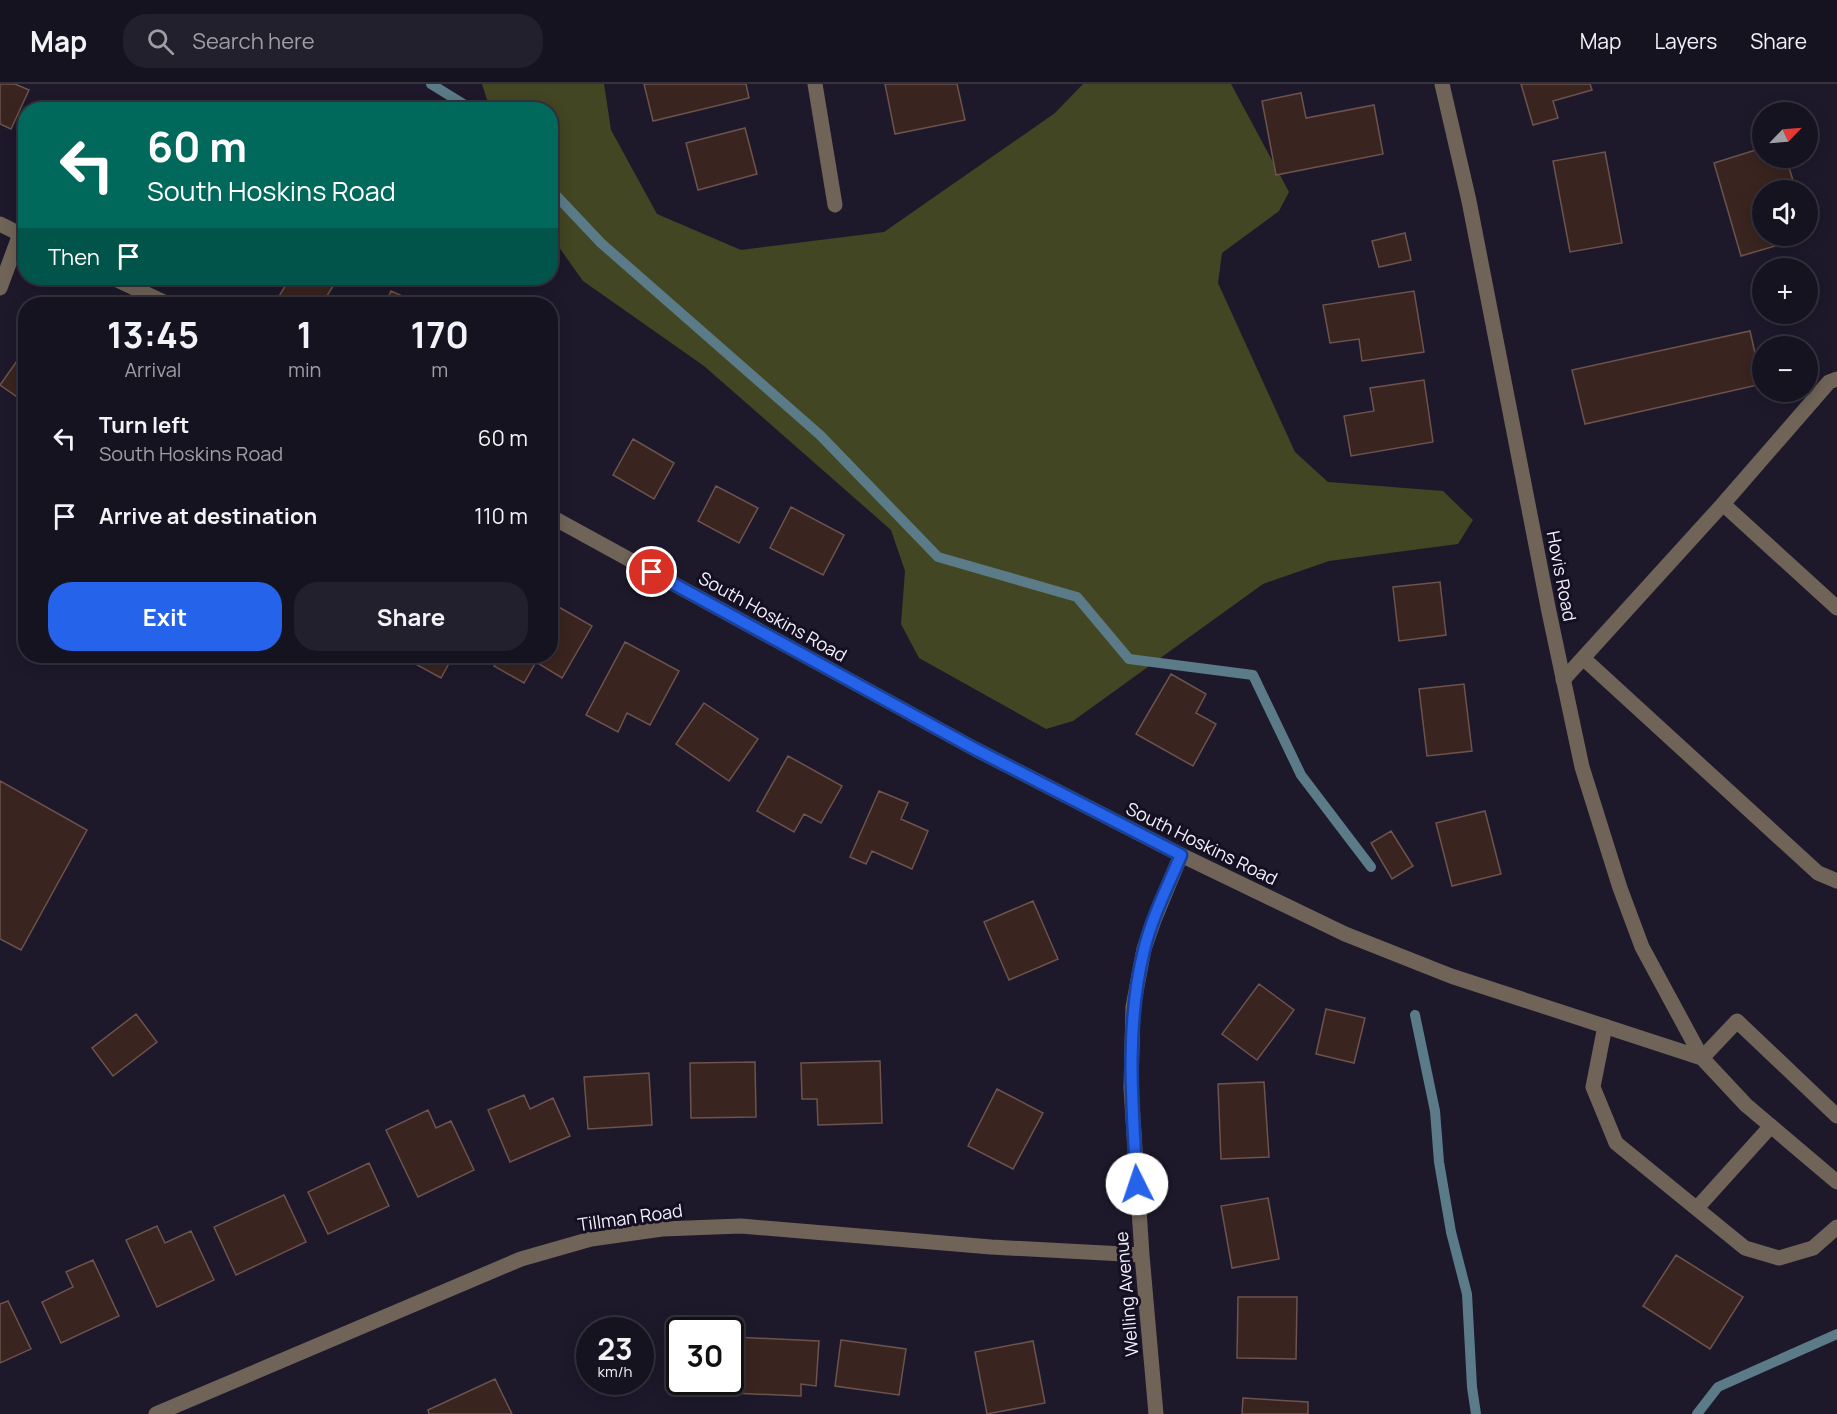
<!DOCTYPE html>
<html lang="en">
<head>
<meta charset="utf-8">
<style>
  body { margin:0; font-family:Manrope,sans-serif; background:#23202d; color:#f1f3f6; height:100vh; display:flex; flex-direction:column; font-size:22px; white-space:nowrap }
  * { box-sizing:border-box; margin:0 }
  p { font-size:20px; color:#9e9ea5 }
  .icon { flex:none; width:33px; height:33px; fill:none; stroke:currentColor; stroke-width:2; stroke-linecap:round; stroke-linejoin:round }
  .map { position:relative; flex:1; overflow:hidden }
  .sheet { position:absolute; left:18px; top:213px; width:540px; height:366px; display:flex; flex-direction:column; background:#161320; border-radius:24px; box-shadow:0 3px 15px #0003,0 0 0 2px #35323e }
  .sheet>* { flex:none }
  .guide { position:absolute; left:18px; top:18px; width:540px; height:183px; border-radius:24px; box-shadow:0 3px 15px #0003,0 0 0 2px #35323e; background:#00695c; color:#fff; overflow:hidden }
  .needle { width:39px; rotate:65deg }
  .controls { position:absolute; left:1752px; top:18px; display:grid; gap:12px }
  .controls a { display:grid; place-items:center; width:66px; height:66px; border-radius:50%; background:#161320; box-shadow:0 3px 15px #0003,0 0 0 2px #35323e; font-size:30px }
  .speed { position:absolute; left:576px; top:1233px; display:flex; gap:12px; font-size:30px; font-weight:700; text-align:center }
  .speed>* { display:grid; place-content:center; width:78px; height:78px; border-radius:50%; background:#161320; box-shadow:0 3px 15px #0003,0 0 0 2px #35323e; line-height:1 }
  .speed small { font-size:15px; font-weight:400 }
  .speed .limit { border:3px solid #111; border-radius:9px; background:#fff; color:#111 }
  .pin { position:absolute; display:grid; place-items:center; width:51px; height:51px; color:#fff; margin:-26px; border:3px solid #fff; border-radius:50%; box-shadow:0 2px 6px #0007 }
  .me { position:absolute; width:66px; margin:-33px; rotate:356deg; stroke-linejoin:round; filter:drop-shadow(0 0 4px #0008) }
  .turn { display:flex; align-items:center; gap:21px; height:126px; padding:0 30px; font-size:27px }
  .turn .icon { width:78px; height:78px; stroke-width:2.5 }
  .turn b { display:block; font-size:42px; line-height:51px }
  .then { display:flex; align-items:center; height:57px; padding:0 30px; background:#0003; gap:12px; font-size:22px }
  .eta { display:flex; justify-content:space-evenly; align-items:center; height:102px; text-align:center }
  .eta b { font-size:36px; font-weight:700; line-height:42px }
  .primary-button { display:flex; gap:12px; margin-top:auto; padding:12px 30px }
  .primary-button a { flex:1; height:69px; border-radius:24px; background:#2563eb; color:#fff; font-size:24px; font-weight:700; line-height:69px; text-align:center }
  .primary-button a+a { background:#23202d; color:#f1f3f6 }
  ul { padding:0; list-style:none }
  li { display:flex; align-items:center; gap:18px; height:78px; padding:0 30px }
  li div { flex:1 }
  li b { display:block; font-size:22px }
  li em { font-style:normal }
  header { display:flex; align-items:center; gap:36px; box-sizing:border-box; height:84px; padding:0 30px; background:#161320; border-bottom:2px solid #35323e }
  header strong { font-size:28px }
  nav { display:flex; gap:33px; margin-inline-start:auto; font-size:21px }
  .search { width:420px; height:54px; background:#23202d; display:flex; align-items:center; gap:15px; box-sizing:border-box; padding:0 21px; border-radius:24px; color:#9e9ea5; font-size:22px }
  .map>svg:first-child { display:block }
  .forest { fill:#434622 }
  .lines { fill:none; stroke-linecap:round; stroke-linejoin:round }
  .stream { stroke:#5a7b87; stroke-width:10 }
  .building { fill:#3a241f; stroke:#6c534d; stroke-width:1.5 }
  .service { stroke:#706458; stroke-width:15 }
  .minor { stroke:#706458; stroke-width:15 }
  .tertiary { stroke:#706458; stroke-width:15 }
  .route-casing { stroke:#184099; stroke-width:15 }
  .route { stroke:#2563eb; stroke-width:10 }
  .labels { text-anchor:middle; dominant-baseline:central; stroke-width:6; stroke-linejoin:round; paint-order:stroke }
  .street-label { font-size:18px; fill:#f3f1fe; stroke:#141021 }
</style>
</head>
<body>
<header>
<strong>Map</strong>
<div class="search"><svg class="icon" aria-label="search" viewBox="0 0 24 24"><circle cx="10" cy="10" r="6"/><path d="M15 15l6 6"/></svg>Search here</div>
<nav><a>Map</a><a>Layers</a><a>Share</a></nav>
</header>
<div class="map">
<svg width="1837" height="1330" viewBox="0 0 1837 1330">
  <rect width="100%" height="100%" fill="#1d192b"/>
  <!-- forest -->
  <path class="forest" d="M 482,0 L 604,0 L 611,46 L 657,130 L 741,166 L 884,148 L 1055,29 L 1083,0 L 1231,0 L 1289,108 L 1279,127 L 1222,169 L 1218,199 L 1295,368 L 1328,398 L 1443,407 L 1473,436 L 1458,460 L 1329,477 L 1263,500 L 1073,637 L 1046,645 L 919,574 L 901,540 L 905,487 L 891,446 L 704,282 L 583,197 L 551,152 L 550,26 L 490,25 Z"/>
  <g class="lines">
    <!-- stream -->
    <path class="stream" d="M 431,0 L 473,26
      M 550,105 L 601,159 L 820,351 L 938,473 L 1077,513 L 1129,575 L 1253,591 L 1301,691 L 1371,783
      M 1415,931 L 1435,1027 L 1439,1078 L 1451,1148 L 1467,1210 L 1472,1303 L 1476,1330
      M 1697,1330 L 1718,1303 L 1837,1250"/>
  </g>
  <!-- building -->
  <path class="building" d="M 0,0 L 15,0 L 29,6 L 11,45 L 0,40 Z
    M 644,0 L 746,0 L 749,14 L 653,37 Z
    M 885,0 L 957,0 L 965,36 L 895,50 Z
    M 1521,0 L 1590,0 L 1592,6 L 1553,17 L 1558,34 L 1533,41 Z
    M 1301,9 L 1306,34 L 1374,21 L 1383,70 L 1276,91 L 1262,17 Z
    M 745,44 L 757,90 L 698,106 L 686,59 Z
    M 1762,64 L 1762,74 L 1786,74 L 1796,106 L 1762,106 L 1762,152 L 1808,152 L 1808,148 L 1809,152 L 1741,172 L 1714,79 Z
    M 1605,68 L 1622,159 L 1570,168 L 1553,77 Z
    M 1405,149 L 1411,176 L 1379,183 L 1372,157 Z
    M 290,194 L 338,194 L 322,220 L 289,220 L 278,214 Z
    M 391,207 L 420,220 L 385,220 Z
    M 1414,207 L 1424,268 L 1362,277 L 1359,255 L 1330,259 L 1323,221 Z
    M 1750,247 L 1762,300 L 1585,340 L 1572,286 Z
    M 26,264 L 26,319 L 0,301 Z
    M 1424,296 L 1433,358 L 1351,372 L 1344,332 L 1374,327 L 1370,304 Z
    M 633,355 L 674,379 L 654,415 L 613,391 Z
    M 716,402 L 758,424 L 739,459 L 698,437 Z
    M 791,423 L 844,451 L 823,491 L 770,464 Z
    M 1440,498 L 1446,551 L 1399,557 L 1393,503 Z
    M 550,518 L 592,542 L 562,594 L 536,578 L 524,599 L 494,582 L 500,572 L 550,572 Z
    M 625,558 L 679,587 L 650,641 L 627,629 L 618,648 L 586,631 Z
    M 401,572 L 453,572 L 441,594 Z
    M 1171,590 L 1206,610 L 1196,629 L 1216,640 L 1193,682 L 1136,650 Z
    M 1464,600 L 1472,667 L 1427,672 L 1419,605 Z
    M 704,619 L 758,655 L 729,697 L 676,660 Z
    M 788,672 L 842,702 L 821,739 L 804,730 L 794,748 L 757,727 Z
    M 0,697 L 87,746 L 21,866 L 0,855 Z
    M 879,707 L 908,719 L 901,735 L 928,747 L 912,785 L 872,767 L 866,780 L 850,773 Z
    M 1485,727 L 1501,790 L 1452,802 L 1436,739 Z
    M 1391,747 L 1413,782 L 1392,795 L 1371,759 Z
    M 1033,817 L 1058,875 L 1009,896 L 984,838 Z
    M 1259,900 L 1294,926 L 1257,976 L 1222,950 Z
    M 1326,925 L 1365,934 L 1354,979 L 1316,970 Z
    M 136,930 L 157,958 L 113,992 L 92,964 Z
    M 880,977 L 882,1039 L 818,1041 L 817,1015 L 802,1015 L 801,979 Z
    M 755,978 L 756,1033 L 691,1034 L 690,979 Z
    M 649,989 L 652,1041 L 588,1045 L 584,993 Z
    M 1264,998 L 1269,1073 L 1221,1075 L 1218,1000 Z
    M 997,1005 L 1043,1029 L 1013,1085 L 968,1062 Z
    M 524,1011 L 530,1025 L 553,1014 L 570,1052 L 510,1078 L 488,1026 Z
    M 428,1026 L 436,1044 L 451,1037 L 474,1086 L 418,1113 L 386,1046 Z
    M 369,1079 L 389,1122 L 328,1150 L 308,1108 Z
    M 284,1111 L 306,1158 L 236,1191 L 214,1143 Z
    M 1268,1114 L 1279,1175 L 1232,1184 L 1221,1122 Z
    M 157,1142 L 165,1159 L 191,1147 L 214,1196 L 157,1223 L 126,1156 Z
    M 1676,1171 L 1743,1213 L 1710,1265 L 1643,1222 Z
    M 93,1176 L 119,1232 L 61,1259 L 42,1218 L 73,1203 L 66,1188 Z
    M 1238,1213 L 1297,1213 L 1296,1275 L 1237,1274 Z
    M 8,1217 L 31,1265 L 0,1279 L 0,1220 Z
    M 734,1253 L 819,1257 L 816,1302 L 801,1300 L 801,1312 L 732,1309 Z
    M 841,1256 L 906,1265 L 899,1311 L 835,1302 Z
    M 1033,1257 L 1045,1319 L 987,1330 L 975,1268 Z
    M 495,1295 L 512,1330 L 429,1330 L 428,1326 Z
    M 1243,1314 L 1308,1318 L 1308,1330 L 1242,1330 Z"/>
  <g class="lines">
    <!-- service -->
    <path class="service" d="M 1723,420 L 1837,524
      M 1583,574 L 1818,789 L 1837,797
      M 1563,596 L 1723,420 L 1829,298 L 1837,295
      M 1605,942 L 1593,1003 L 1616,1059 L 1745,1164 L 1779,1174 L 1813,1164 L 1837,1143
      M 1702,974 L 1737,937 L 1837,1032
      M 1697,1124 L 1771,1042"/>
    <!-- minor -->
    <path class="minor" d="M 815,0 L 835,121
      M 0,140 L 20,150
      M 156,1330 L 521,1175 L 591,1155 L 662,1145 L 741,1142 L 991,1163 L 1142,1171
      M 1156,1330 L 1142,1171 L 1131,1004 L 1133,923 L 1144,865 L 1154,836 L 1181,771"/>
    <!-- tertiary -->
    <path class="tertiary" d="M 1442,0 L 1469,117 L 1549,528 L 1582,683 L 1620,804 L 1642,863 L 1702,974
      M 113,194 L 168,220
      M 0,204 L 20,150 L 26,152
      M 550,432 L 975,665 L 1181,771 L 1345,850 L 1451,892 L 1702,974 L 1746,1021 L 1837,1098"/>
  </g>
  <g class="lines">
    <defs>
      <path id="route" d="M 652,488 L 975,665 L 1181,771 C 1168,802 1152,833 1144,866 C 1125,943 1132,1021 1137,1100"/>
    </defs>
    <!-- route casing -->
    <use href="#route" class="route-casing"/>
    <!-- route -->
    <use href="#route" class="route"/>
  </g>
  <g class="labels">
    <!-- street labels -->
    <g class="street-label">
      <text transform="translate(1562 492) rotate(79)">Hovis Road</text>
      <text transform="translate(773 532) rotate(29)">South Hoskins Road</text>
      <text transform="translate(1202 759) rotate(26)">South Hoskins Road</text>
      <text transform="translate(630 1133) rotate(-8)">Tillman Road</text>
      <text transform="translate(1126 1210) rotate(-95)">Welling Avenue</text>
    </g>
  </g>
</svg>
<div class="controls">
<a><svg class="needle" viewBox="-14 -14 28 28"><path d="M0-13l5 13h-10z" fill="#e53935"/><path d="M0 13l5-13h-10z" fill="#9e9ea5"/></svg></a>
<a><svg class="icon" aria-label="sound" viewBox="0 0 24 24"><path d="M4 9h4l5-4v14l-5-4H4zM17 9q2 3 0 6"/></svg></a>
<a>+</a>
<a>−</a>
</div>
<div class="speed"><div>23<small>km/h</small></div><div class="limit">30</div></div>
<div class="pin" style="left:652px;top:488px;background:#d93025"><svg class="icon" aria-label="arrive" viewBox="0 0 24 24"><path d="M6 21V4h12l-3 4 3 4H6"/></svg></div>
<svg class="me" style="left:1137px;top:1100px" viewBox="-20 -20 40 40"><circle r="19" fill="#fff"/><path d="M0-13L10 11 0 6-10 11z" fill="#2563eb"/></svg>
<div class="guide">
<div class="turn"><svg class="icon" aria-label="left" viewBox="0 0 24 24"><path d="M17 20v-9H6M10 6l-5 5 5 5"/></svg><div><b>60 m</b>South Hoskins Road</div></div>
<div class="then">Then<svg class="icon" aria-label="arrive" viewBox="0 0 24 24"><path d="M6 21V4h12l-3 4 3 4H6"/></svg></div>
</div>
<section class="sheet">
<div class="eta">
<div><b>13:45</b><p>Arrival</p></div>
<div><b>1</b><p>min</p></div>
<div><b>170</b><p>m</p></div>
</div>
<ul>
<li><svg class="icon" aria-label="left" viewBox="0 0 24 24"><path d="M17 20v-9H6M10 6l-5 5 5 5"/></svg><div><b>Turn left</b><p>South Hoskins Road</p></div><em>60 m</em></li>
<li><svg class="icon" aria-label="arrive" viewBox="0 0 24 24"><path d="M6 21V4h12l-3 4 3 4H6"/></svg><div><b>Arrive at destination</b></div><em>110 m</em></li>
</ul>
<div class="primary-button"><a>Exit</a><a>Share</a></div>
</section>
</div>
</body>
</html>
